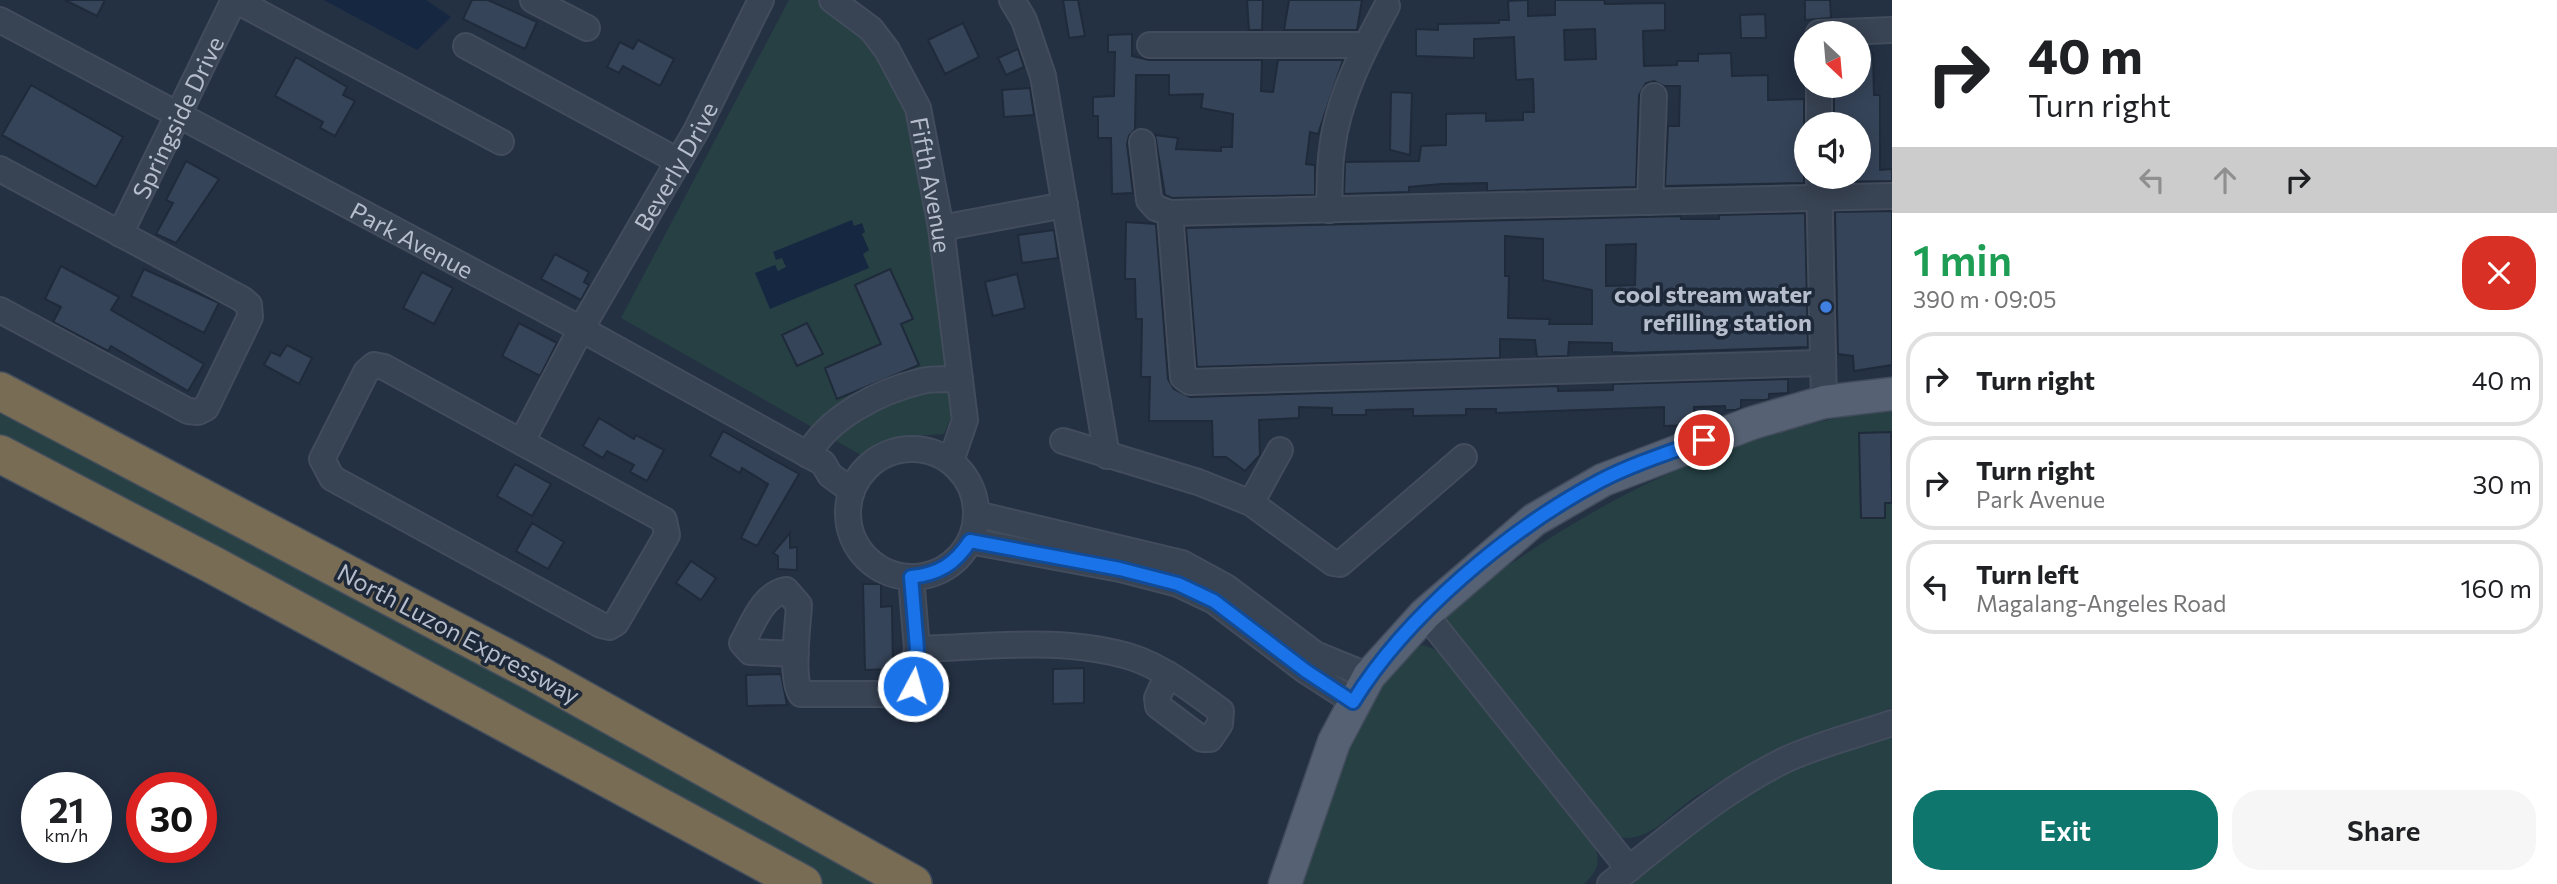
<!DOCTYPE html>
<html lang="en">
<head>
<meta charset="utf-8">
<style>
  body { margin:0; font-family:Commissioner,sans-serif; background:#f6f6f6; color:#202124; height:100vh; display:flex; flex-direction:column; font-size:26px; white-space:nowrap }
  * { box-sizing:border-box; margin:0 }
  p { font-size:23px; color:#757577 }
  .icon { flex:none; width:38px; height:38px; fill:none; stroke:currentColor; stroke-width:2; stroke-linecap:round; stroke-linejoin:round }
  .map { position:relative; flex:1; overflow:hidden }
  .side { display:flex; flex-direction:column; background:#fff; width:665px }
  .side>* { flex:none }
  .guide { background:#fff; color:#202124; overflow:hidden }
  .needle { width:46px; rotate:154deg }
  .tools { position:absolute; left:1794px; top:21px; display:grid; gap:14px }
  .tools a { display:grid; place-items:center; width:77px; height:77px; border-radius:50%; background:#fff; box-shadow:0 4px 18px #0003; font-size:35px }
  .speed { position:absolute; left:21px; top:772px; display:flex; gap:14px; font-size:35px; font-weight:700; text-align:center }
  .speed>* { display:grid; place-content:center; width:91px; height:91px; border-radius:50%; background:#fff; box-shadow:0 4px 18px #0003; line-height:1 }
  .speed small { font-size:18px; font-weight:400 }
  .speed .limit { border:10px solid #d22; background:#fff; color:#111 }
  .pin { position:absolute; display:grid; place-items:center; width:60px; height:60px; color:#fff; margin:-30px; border:4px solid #fff; border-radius:50%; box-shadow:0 2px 7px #0007 }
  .me { position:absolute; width:77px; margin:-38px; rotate:6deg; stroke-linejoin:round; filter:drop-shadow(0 0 5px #0008) }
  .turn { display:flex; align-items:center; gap:24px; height:147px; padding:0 21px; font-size:32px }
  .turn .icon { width:91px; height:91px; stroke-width:2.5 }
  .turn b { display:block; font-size:49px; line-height:60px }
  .lanes { display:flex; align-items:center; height:66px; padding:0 21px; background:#0003; justify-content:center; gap:35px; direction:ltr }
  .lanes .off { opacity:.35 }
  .round { display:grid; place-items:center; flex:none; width:74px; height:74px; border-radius:28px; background:#f6f6f6 }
  .head { display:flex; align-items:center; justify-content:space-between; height:119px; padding:0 21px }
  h1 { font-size:42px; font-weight:600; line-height:52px; color:#1e9e55 }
  .primary-button { display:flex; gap:14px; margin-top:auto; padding:14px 21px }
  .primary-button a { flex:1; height:80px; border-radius:28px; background:#0f766e; color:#fff; font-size:28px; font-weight:600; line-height:80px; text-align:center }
  .primary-button a+a { background:#f6f6f6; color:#202124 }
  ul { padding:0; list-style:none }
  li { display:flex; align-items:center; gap:21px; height:94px; margin:0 14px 10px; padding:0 7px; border:4px solid #e0e0e0; border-radius:28px }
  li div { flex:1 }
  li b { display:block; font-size:26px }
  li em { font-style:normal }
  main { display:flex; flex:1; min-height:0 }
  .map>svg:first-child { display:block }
  .green { fill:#264044 }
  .water { fill:#162742 }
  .building { fill:#364459; stroke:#1f2a3a; stroke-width:2; fill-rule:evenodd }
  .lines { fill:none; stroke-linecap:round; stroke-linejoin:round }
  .minor-casing { stroke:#424c5c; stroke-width:28 }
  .major-casing { stroke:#424c5c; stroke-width:35 }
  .highway-casing { stroke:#434e5d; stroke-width:40 }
  .minor { stroke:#384353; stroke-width:24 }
  .major { stroke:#566273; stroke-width:32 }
  .highway { stroke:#796c55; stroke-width:37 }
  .route-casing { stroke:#114b97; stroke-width:18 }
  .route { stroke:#1a73e8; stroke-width:12 }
  .shop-dot { fill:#3f7fe0; stroke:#1d2838; stroke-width:2.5 }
  .labels { text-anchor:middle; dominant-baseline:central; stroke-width:7; stroke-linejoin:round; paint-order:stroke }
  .street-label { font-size:24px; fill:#b6becd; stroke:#1d2838 }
  .poi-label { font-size:24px; font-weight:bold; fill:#b6becd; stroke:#1d2838; text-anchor:end }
</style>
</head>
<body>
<main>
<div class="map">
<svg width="1892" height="884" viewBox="0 0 1892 884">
  <rect width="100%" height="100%" fill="#243143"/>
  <!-- green -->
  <path class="green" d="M 789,0 L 817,0 L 845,15 L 907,92 L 957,404 L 944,434 L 913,436 L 877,459 L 861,455 L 621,318 Z
    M 0,399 L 893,884 L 818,884 L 0,437 Z
    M 1892,410 L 1892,708 C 1823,732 1759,756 1698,795 C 1670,812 1651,844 1616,837 L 1446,625 L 1446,618 C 1465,591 1497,573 1524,555 C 1634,481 1760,424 1892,410 Z
    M 1423,645 L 1434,649 L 1446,660 L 1592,839 C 1601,859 1600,869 1584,884 L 1302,884 C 1320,827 1364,665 1423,645 Z
    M 1892,735 L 1892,884 L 1621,884 L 1755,787 L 1831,753 Z"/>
  <!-- water -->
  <path class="water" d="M 324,0 L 426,0 L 451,17 L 417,50 Z
    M 852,220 L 854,226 L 862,223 L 865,232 L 862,234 L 869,250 L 863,254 L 869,268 L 770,309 L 755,273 L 775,265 L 778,271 L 786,267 L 782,258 L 776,260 L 773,252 Z"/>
  <!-- building -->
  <path class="building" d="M 65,0 L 105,0 L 97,16 Z
    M 472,0 L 488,0 L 537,22 L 525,49 L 463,19 Z
    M 1063,0 L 1078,0 L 1085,36 L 1069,38 Z
    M 1247,0 L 1263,0 L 1262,30 L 1249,30 Z
    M 1289,0 L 1362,0 L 1357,30 L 1284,30 Z
    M 1528,0 L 1528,16 L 1555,15 L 1555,0 L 1604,0 L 1605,4 L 1665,3 L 1665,30 L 1643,31 L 1644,66 L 1677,65 L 1677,61 L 1698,61 L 1698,54 L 1731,53 L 1732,76 L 1768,75 L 1768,100 L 1804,99 L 1804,183 L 1665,186 L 1668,126 L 1679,126 L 1680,86 L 1664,86 L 1654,81 L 1646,83 L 1639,95 L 1636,187 L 1487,191 L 1487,183 L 1441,184 L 1409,187 L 1409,192 L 1344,194 L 1345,162 L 1419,161 L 1421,146 L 1446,145 L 1446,114 L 1486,113 L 1486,121 L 1523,120 L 1523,112 L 1534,112 L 1533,79 L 1516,80 L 1514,37 L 1474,39 L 1474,58 L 1416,56 L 1416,29 L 1438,30 L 1438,24 L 1499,23 L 1499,20 L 1509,20 L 1508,1 ZM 1595,29 L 1596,59 L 1565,60 L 1564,30 Z
    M 1805,0 L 1830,0 L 1831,18 L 1805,20 Z
    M 1765,14 L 1766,38 L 1741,38 L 1740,15 Z
    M 963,23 L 979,57 L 945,74 L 928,40 Z
    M 1132,34 L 1132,56 L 1149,60 L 1262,60 L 1261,91 L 1273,92 L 1278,60 L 1343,60 L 1318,134 L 1310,132 L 1306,164 L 1315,165 L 1315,195 L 1172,198 L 1165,195 L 1155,135 L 1178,138 L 1176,149 L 1221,151 L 1221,147 L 1232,147 L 1233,114 L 1201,108 L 1203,94 L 1169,95 L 1169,75 L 1136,75 L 1135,129 L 1129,136 L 1127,144 L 1133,193 L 1112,194 L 1111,138 L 1098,138 L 1098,116 L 1093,116 L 1093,97 L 1114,96 L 1115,52 L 1108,52 L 1108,35 Z
    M 638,40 L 674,59 L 660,86 L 623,66 L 619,73 L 607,67 L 620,42 L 633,49 Z
    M 1018,49 L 1024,67 L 1006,75 L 998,58 Z
    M 1858,53 L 1873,53 L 1874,95 L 1880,95 L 1880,170 L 1892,169 L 1892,181 L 1834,182 L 1834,177 L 1858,177 L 1858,124 L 1834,124 L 1834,86 L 1858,86 Z
    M 296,57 L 347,87 L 343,95 L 355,101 L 335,136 L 320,128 L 323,122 L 275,96 Z
    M 31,85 L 123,137 L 96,187 L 2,135 Z
    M 1030,88 L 1034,115 L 1004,117 L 1002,90 Z
    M 1391,92 L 1412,93 L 1410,155 L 1390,150 Z
    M 186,161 L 219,179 L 176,243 L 156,234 L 173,203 L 166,200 Z
    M 1892,211 L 1892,365 L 1854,371 L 1853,356 L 1838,354 L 1835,212 Z
    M 1805,213 L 1808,347 L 1631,353 L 1612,352 L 1612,343 L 1569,342 L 1568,356 L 1537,357 L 1535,340 L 1500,339 L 1500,358 L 1197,367 L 1186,228 L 1681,216 L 1681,219 L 1719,219 L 1719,215 ZM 1505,236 L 1543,239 L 1543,280 L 1592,290 L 1592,324 L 1549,324 L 1550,319 L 1508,318 L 1509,276 L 1505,276 ZM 1636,244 L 1635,285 L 1606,286 L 1606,245 Z
    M 1126,222 L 1156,224 L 1168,379 L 1174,389 L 1190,397 L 1558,386 L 1558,391 L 1613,390 L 1613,384 L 1788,379 L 1788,393 L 1769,394 L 1769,399 L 1766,400 L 1741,400 L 1741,408 L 1736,410 L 1725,410 L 1725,406 L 1694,407 L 1694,425 L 1664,426 L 1664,407 L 1496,413 L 1496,409 L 1466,409 L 1466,415 L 1413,416 L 1413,409 L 1366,410 L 1366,415 L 1332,415 L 1332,408 L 1299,407 L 1299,418 L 1259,420 L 1260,455 L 1245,471 L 1226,457 L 1213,457 L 1212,421 L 1149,421 L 1150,377 L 1141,377 L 1142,319 L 1136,319 L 1135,279 L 1125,279 Z
    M 1054,230 L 1058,258 L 1022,263 L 1018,235 Z
    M 555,254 L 589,272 L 584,282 L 589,285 L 581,300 L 541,279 Z
    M 61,266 L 119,297 L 111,310 L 204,364 L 188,391 L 111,346 L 108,351 L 53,322 L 61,307 L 45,299 Z
    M 144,269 L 219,303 L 204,333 L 131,296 Z
    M 890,269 L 913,319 L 901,324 L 919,365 L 837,399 L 825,368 L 881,344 L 855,285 Z
    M 422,272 L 453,288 L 434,324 L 403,308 Z
    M 1017,274 L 1025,308 L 993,316 L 985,282 Z
    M 519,323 L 557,343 L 540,376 L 502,356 Z
    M 807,323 L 823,354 L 797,366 L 782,335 Z
    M 287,345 L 312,358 L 299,384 L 264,365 L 271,352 L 280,356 Z
    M 599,418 L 634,439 L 636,435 L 664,450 L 647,481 L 630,472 L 634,465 L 607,451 L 603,458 L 583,446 Z
    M 723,431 L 799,474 L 757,546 L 741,538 L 768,484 L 742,468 L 740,473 L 710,456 Z
    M 1891,432 L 1892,503 L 1885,503 L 1885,518 L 1861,518 L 1859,433 Z
    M 515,464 L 551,484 L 532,516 L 497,496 Z
    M 532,523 L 564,542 L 548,569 L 516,551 Z
    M 790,533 L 790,548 L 797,547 L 797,570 L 778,569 L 778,556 L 773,553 Z
    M 691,561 L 716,578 L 701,600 L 676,583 Z
    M 863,584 L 881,584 L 881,607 L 892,606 L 893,669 L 865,670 Z
    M 1084,668 L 1084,703 L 1053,704 L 1053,669 Z
    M 781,674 L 787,705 L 747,706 L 746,675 Z"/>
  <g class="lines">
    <defs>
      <g id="minor">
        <path d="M 235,0 L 501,142"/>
        <path d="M 533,0 L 587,28"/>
        <path id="s1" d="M 832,0 L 871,29 L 887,50 L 918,108 L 941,228 L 965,420 L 951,461"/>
        <path d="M 1012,0 L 1024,20 L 1043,76 L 1107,456"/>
        <path id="s2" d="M 0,20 L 581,329 L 823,463 L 830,475 L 852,491"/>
        <path d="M 1819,33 L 1892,30"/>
        <path d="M 1150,45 L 1365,45"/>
        <path d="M 466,46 L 678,161"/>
        <path d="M 1819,86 L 1819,124"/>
        <path d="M 1142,142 L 1149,200 L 1156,208 L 1170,213 L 1892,196"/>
        <path d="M 0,169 L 242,299 L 249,305 L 250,317 L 206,408 L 198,412 L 188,411 L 0,310"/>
        <path d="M 1819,177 L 1824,402"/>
        <path d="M 1650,202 L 1654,96"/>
        <path d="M 1329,210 C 1330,190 1329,169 1332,149 C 1338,99 1363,50 1387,6"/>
        <path d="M 1170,213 L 1183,377 L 1190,382 L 1823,363"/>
        <path d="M 941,228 L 1065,205"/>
        <path id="s3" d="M 120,234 L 234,0"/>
        <path d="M 374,365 L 384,367 L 664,520 L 667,535 L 616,623 L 609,627 L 601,625 L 332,478 L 322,459 L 366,372 Z"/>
        <path id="s4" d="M 522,441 L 581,329 L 696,131 L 761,0"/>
        <path d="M 1063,441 L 1198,482 L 1251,503 L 1333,563 L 1340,564 L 1464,457"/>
        <circle cx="912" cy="513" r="64"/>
        <path d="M 808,455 C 828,417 880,391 922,381 C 934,378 948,380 960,379"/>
        <path d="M 1251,503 L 1280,450"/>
        <path d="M 977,514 L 1182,563 L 1226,587 L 1315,654 L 1369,676"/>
        <path d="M 970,541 L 1120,569 L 1178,584 L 1214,601 L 1306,671 L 1354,702"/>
        <path d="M 1425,614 L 1629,869"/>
        <path d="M 917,649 C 987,647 1066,636 1134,658 C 1166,669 1194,692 1221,711 L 1220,724 L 1210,739 L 1202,739 L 1158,706 L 1157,698 L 1168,674"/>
        <path d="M 796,654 L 750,652 L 742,643 C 753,624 762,595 786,590 L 799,605 C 798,626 790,677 801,694 L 906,694 L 911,691 L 917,649 L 911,577"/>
        <path d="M 1610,884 C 1666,840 1721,791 1785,760 C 1819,744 1857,735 1892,723"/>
      </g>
      <path id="major" d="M 1285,884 L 1334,742 L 1369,676 L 1425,614 L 1534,520 L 1603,480 L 1752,423 L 1824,402 L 1892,394"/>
      <path id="highway" d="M 0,391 L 537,674 L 913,884
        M 0,454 L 215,566 L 803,884"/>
    </defs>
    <!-- minor casing -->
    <use href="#minor" class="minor-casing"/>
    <!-- major casing -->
    <use href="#major" class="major-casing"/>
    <!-- highway casing -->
    <use href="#highway" class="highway-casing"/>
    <!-- minor -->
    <use href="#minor" class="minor"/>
    <!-- major -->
    <use href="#major" class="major"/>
    <!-- highway -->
    <use href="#highway" class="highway"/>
  </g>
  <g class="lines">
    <defs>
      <path id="route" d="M 913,686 L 917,649 L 911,577 C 939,574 955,564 970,541 L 1120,569 L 1178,584 L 1214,601 L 1306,671 L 1353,702 C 1406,615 1511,528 1600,481 C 1633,464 1670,452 1704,440"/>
    </defs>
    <!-- route casing -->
    <use href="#route" class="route-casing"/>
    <!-- route -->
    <use href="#route" class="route"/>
  </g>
  <!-- markers -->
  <circle class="shop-dot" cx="1826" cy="307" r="7"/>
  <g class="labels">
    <!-- street labels -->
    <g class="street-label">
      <text stroke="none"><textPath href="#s3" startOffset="130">Springside Drive</textPath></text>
      <text stroke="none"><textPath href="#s4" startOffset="315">Beverly Drive</textPath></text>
      <text stroke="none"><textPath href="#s1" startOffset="219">Fifth Avenue</textPath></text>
      <text stroke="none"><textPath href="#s2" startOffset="467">Park Avenue</textPath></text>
      <text transform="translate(459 633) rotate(28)">North Luzon Expressway</text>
    </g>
    <!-- poi labels -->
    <g class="poi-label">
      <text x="1812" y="293">cool stream water<tspan x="1812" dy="28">refilling station</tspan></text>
    </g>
  </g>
</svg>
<div class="tools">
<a><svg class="needle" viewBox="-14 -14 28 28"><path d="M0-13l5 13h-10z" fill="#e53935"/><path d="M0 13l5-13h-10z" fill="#757577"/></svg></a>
<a><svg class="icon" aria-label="sound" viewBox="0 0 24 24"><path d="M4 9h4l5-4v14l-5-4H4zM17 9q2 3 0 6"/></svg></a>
</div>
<div class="speed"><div>21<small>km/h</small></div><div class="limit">30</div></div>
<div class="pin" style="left:1704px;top:440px;background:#d93025"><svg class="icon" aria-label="arrive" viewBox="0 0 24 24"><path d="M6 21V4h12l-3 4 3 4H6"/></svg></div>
<svg class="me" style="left:913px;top:686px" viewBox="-20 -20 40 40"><circle r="17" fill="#1a73e8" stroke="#fff" stroke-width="3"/><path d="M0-11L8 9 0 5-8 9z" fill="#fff"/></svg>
</div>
<section class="side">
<div class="guide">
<div class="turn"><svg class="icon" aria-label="right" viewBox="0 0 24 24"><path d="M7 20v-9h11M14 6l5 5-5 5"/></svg><div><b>40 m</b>Turn right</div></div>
<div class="lanes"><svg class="icon off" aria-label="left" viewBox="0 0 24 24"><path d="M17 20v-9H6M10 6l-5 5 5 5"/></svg><svg class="icon off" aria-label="ahead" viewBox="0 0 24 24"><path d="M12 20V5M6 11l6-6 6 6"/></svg><svg class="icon" aria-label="right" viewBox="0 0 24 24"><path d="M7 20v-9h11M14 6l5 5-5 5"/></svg></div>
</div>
<div class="head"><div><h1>1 min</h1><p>390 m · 09:05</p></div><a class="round" style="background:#d93025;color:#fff"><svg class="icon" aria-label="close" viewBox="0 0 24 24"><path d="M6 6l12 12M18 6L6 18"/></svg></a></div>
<ul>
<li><svg class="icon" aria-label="right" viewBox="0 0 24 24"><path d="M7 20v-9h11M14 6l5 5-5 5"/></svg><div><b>Turn right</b></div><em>40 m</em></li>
<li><svg class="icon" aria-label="right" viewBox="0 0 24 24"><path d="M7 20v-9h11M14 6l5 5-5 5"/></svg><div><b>Turn right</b><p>Park Avenue</p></div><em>30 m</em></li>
<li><svg class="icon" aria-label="left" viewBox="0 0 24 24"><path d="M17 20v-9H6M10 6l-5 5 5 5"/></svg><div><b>Turn left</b><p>Magalang-Angeles Road</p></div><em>160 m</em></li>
</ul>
<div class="primary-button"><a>Exit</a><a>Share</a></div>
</section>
</main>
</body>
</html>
